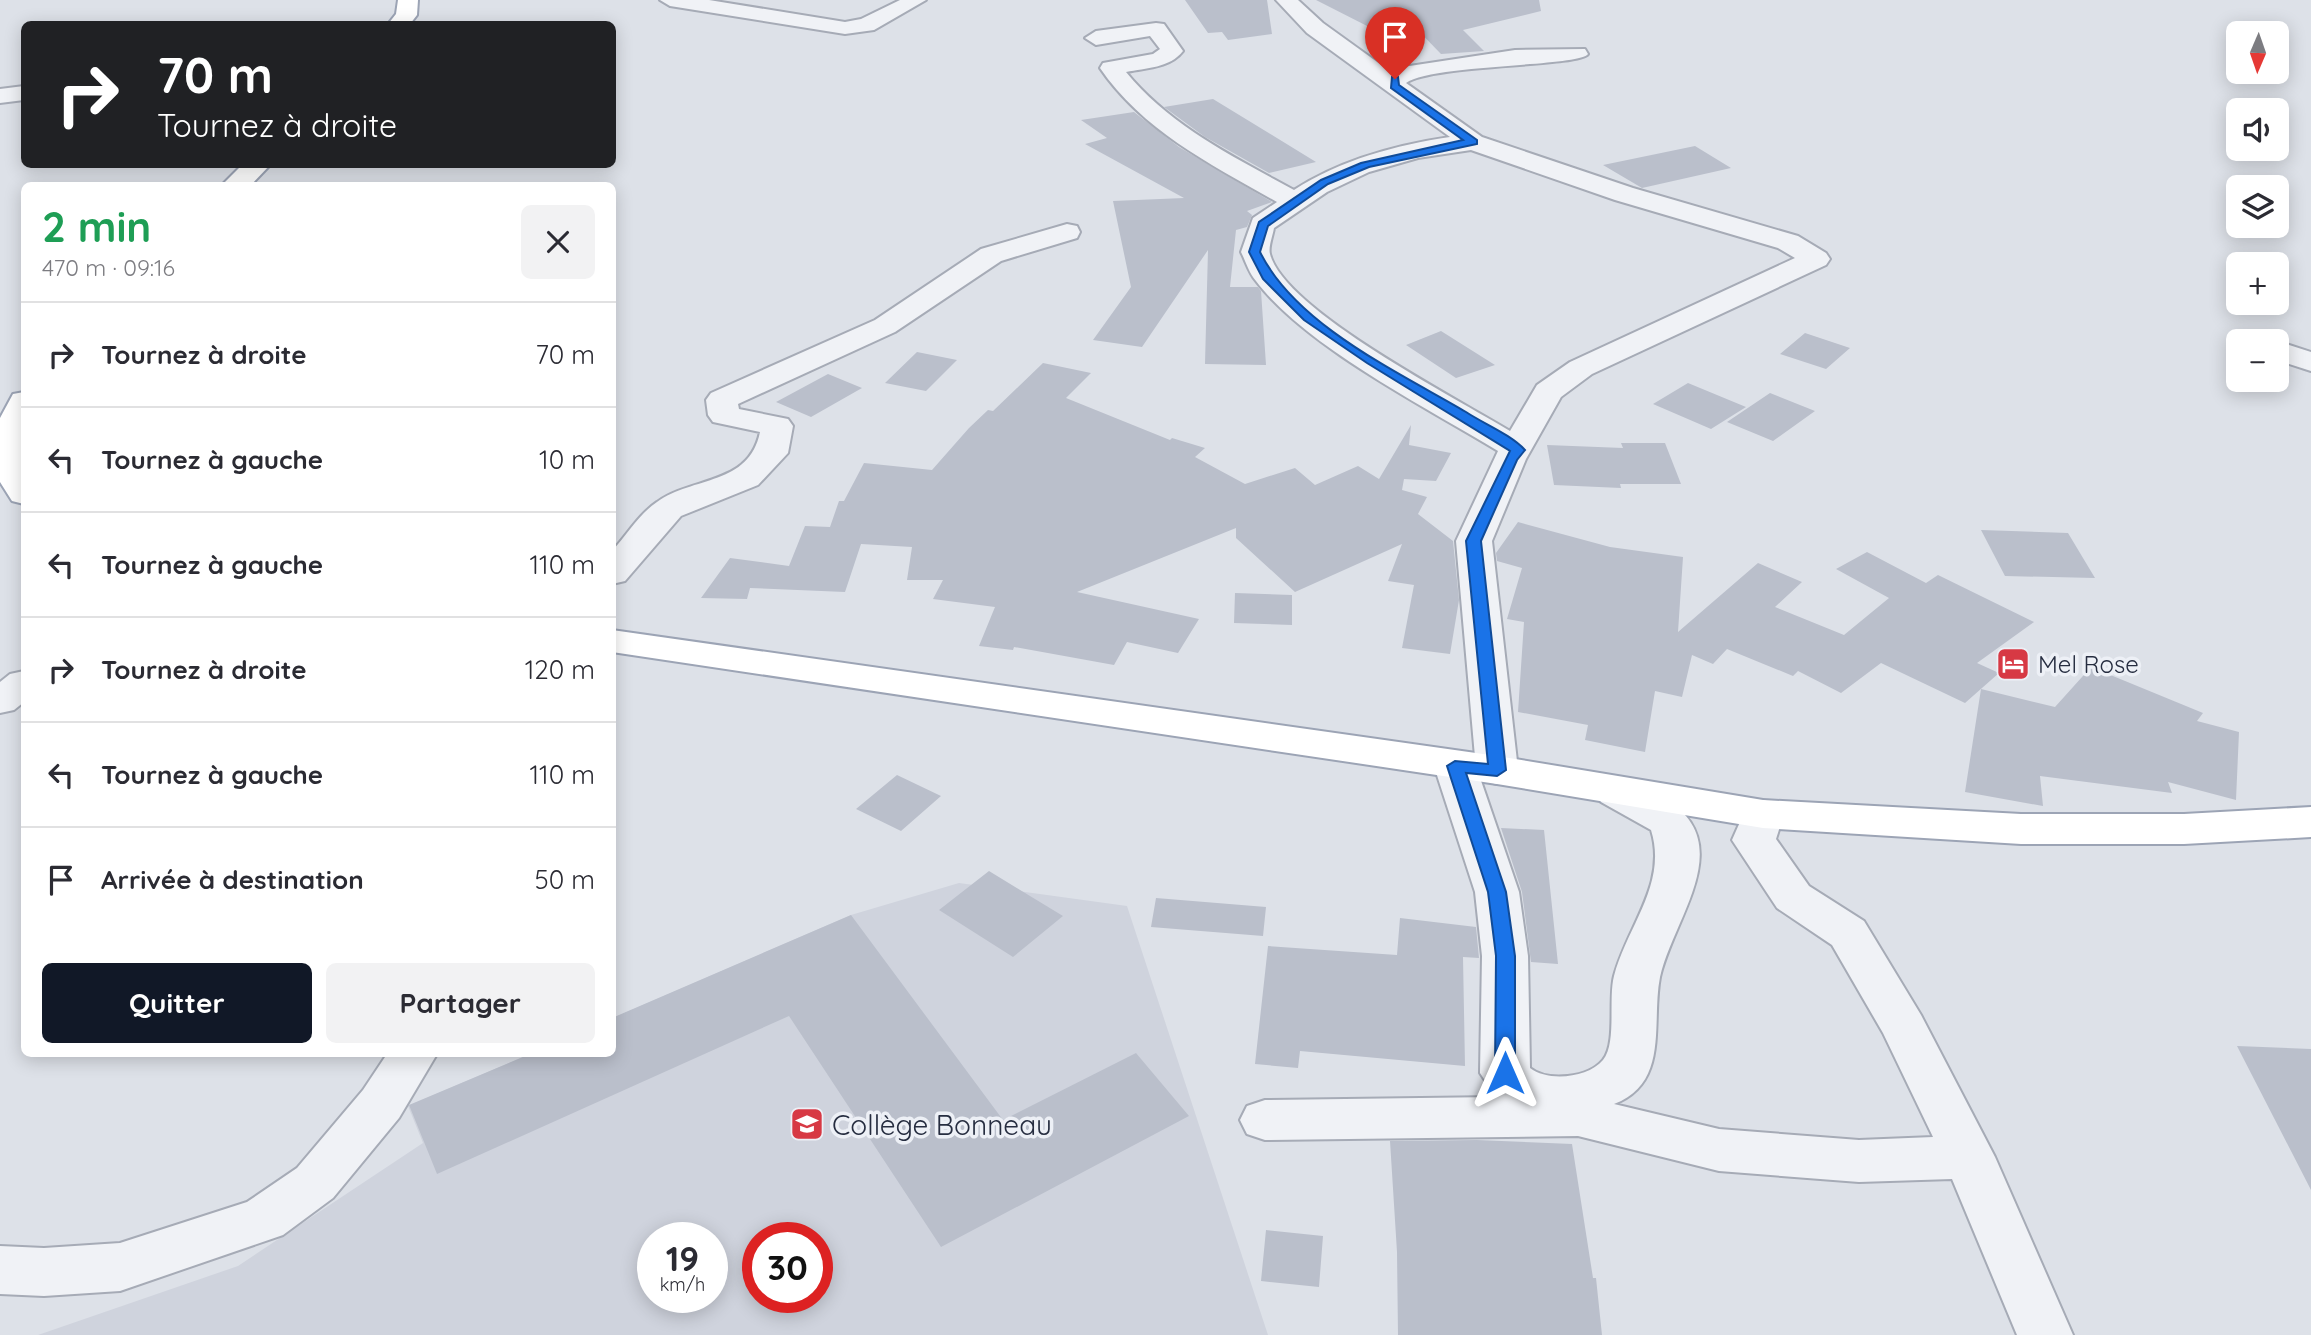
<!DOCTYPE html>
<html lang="fr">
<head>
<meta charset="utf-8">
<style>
  body { margin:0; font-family:Quicksand,sans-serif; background:#f2f2f3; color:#2b2b33; height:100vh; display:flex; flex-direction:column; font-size:26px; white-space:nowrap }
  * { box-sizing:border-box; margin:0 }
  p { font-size:23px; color:#7c7c81 }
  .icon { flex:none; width:38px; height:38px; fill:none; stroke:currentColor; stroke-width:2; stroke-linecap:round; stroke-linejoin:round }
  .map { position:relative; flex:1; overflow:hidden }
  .side { position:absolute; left:21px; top:182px; width:595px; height:875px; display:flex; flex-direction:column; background:#fff; border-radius:10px; box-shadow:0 4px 18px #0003 }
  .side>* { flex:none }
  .banner { position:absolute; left:21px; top:21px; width:595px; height:147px; border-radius:10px; box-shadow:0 4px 18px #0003; background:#202124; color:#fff; overflow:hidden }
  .needle { width:46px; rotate:182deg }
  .tools { position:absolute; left:2226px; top:21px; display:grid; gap:14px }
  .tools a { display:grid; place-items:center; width:63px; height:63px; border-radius:10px; background:#fff; box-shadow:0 4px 18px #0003; font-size:35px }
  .speed { position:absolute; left:637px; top:1222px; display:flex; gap:14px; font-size:35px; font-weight:700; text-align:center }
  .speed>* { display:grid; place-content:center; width:91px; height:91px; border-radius:50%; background:#fff; box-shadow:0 4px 18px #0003; line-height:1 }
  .speed small { font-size:18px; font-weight:400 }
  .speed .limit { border:10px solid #d22; background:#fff; color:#111 }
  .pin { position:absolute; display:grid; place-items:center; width:60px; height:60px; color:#fff; margin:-72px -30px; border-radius:50% 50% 50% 0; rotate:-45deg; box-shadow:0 0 7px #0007 }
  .pin .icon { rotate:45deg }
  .me { position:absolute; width:77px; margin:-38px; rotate:0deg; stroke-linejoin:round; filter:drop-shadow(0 0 5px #0008) }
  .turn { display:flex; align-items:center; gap:24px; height:147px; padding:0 21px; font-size:32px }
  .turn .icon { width:91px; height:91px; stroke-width:2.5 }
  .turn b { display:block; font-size:49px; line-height:60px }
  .round { display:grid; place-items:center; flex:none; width:74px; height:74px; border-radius:10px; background:#f2f2f3 }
  .summary { display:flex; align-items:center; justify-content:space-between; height:119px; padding:0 21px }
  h1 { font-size:42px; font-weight:800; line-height:52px; color:#1e9e55 }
  .cta { display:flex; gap:14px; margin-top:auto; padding:14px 21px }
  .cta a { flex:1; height:80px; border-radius:10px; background:#111827; color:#fff; font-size:28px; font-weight:800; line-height:80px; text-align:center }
  .cta a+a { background:#f2f2f3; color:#2b2b33 }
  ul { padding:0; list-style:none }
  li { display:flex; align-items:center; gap:21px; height:105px; padding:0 21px; border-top:2px solid #e1e1e2 }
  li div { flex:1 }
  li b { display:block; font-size:26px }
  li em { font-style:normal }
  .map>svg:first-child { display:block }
  .built { fill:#cfd3dd; fill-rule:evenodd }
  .building { fill:#babfcb }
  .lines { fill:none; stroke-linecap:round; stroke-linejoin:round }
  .minor-casing { stroke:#a6abb6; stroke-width:4 }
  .major-casing { stroke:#9ca4b5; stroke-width:4 }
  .minor { fill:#f0f2f6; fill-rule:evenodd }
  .major { fill:#fff; fill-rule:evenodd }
  .route { fill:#1a73e8; stroke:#114b97; stroke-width:2 }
  .labels { text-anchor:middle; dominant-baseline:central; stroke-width:7; stroke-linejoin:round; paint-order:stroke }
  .poi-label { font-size:24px; fill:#262d40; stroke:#edf0f6; text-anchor:start }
  .near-poi-label { font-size:28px; fill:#262d40; stroke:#edf0f6; text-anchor:start }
</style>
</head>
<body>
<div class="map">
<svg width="2311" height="1335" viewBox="0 0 2311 1335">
  <rect width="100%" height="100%" fill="#dde1e8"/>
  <!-- built -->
  <path class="built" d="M 959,883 L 1127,906 L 1268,1335 L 38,1335 L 238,1266 L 423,1143 L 408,1106 L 530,1054 L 612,1054 L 613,1018 L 851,915 ZM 653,1237 L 712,1237 L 712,1297 L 653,1297 ZM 758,1237 L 817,1237 L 817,1297 L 758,1297 Z"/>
  <!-- building -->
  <path class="building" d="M 1185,0 L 1267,0 L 1272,34 L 1228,40 L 1222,32 L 1208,33 Z
    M 1316,0 L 1539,0 L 1541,11 L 1463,30 L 1484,51 L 1441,54 L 1410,22 L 1373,29 Z
    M 1213,99 L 1316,162 L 1269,173 L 1205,137 L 1164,107 Z
    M 1134,112 L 1179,147 L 1272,202 L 1247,211 L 1252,215 L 1247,227 L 1236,230 L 1230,287 L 1258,287 L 1261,291 L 1266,365 L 1205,364 L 1208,250 L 1142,347 L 1093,340 L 1131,287 L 1113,201 L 1184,198 L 1085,144 L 1107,138 L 1081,120 Z
    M 1695,146 L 1731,168 L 1642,188 L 1603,165 Z
    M 1441,331 L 1495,365 L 1456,378 L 1406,345 Z
    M 1805,333 L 1850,348 L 1826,369 L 1780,354 Z
    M 917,352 L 957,360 L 926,391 L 885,383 Z
    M 1043,363 L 1091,373 L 1066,398 L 1170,440 L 1172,438 L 1205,448 L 1195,457 L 1245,484 L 1295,468 L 1315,485 L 1358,466 L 1379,479 L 1411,425 L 1409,445 L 1451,453 L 1436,481 L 1404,479 L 1402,490 L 1427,497 L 1418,514 L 1453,541 L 1459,600 L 1450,654 L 1402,648 L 1414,585 L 1388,581 L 1402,544 L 1295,592 L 1236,538 L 1236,528 L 1077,592 L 1199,619 L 1178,653 L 1127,642 L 1114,665 L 1014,647 L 1013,650 L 979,646 L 995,607 L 933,599 L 943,580 L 907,580 L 912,547 L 861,544 L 845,592 L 750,588 L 747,599 L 701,598 L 730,558 L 789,566 L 805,526 L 830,527 L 839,501 L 844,501 L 864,463 L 932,470 L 969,428 L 988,410 L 993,411 Z
    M 828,374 L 862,388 L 811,417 L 776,402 Z
    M 1688,383 L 1746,407 L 1711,429 L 1653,404 Z
    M 1770,393 L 1815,411 L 1773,441 L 1727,422 Z
    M 1621,443 L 1665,443 L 1681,484 L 1620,484 L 1621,488 L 1554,485 L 1547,445 L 1623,448 Z
    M 1518,522 L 1610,547 L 1683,557 L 1678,632 L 1758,563 L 1802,582 L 1775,607 L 1844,635 L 1889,598 L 1836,569 L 1867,552 L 1926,583 L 1938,575 L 2034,622 L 1977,663 L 1999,673 L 1965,703 L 1881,663 L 1841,693 L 1798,671 L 1793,676 L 1727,649 L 1713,664 L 1692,655 L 1682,697 L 1655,691 L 1645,752 L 1585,740 L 1588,725 L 1518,712 L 1524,622 L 1507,619 L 1522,568 L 1497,561 L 1496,553 Z
    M 1981,530 L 2068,533 L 2095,578 L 2005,576 Z
    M 1235,593 L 1292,595 L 1292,625 L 1234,623 Z
    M 2091,667 L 2203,713 L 2197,721 L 2239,732 L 2236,800 L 2168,782 L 2172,793 L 2040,776 L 2043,806 L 1965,792 L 1981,689 L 2055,707 Z
    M 897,775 L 941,796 L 901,831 L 856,809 Z
    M 1501,828 L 1544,830 L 1558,964 L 1531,962 L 1522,892 Z
    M 989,871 L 1063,916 L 1013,957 L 939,910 Z
    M 1156,898 L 1266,907 L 1263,936 L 1151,927 Z
    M 851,915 L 1003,1120 L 1136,1053 L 1189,1116 L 941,1247 L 789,1016 L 437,1174 L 409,1105 L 530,1054 L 612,1054 L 612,1018 Z
    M 1400,918 L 1476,927 L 1479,958 L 1463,957 L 1465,1066 L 1300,1051 L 1298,1068 L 1255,1064 L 1268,946 L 1397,955 Z
    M 2237,1046 L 2311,1049 L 2311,1190 Z
    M 1477,1140 L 1572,1144 L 1593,1278 L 1596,1278 L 1602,1335 L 1398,1335 L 1397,1252 L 1390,1141 Z
    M 1266,1230 L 1323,1236 L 1319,1287 L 1261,1281 Z"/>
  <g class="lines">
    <defs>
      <path id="minor" d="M 660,0 L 709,0 L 845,22 L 861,19 L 900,0 L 926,0 L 874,30 L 845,34 L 670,6 Z
        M 1276,0 L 1298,0 L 1323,23 L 1391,72 L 1403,67 L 1515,50 L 1585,49 L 1588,54 C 1579,67 1431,64 1406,83 L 1482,137 L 1633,188 L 1798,236 L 1826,253 L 1830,259 L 1826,265 L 1592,374 L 1561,397 L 1526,459 L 1492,541 L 1518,770 L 1512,780 L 1497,784 L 1482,780 L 1478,772 L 1519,892 L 1528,956 L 1530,1068 C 1548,1082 1588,1078 1603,1060 C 1617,1043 1608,999 1614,976 C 1627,926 1668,884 1651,830 L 1601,802 L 1595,792 L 1601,782 C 1624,776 1641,787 1661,797 C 1742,840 1673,918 1660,977 C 1651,1022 1670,1083 1614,1104 L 1719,1129 L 1859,1140 L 1933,1137 L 1883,1033 L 1832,945 L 1777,908 L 1732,840 L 1748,804 L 1763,800 L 1778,804 L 1784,814 L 1776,839 L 1809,886 L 1864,921 L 1921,1015 L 1995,1157 L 2073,1335 L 2017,1335 L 1952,1179 L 1859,1182 L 1719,1171 L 1578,1136 L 1265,1140 L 1247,1134 L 1240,1120 L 1247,1106 L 1265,1100 L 1496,1097 L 1480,1073 L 1482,956 L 1475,892 L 1434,766 L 1440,756 L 1455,752 L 1470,756 L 1476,768 L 1456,541 L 1498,451 C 1426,407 1306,347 1256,281 C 1249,273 1246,262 1241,252 L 1253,218 L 1277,202 C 1212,165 1143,131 1100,68 L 1103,63 L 1153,54 L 1160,49 L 1150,36 L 1096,45 L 1085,38 L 1096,31 L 1156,23 L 1164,24 L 1183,51 C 1170,68 1146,68 1126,72 C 1170,126 1234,157 1294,190 C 1340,160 1396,145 1450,137 L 1307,33 ZM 1471,150 L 1615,200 L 1778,248 L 1795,258 L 1570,362 L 1537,385 L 1510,431 C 1458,399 1284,310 1270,254 C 1268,247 1273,235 1274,228 L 1327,192 L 1369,172 L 1418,158 Z
        M 24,86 L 24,100 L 0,103 L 0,89 Z
        M 1067,224 L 1077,226 L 1080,232 L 1077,238 L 1001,261 L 895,332 L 738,404 L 739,409 L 788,419 L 793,426 L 788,453 L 758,485 L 681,516 L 625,581 L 612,584 L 612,551 C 626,536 640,513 657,502 C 693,476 749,486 760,432 L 713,422 L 708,415 L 706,400 L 711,393 L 875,320 L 981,249 Z
        M 2276,341 L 2277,341 L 2311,352 L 2311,371 L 2277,360 Z
        M 24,671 L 24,702 L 14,710 L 0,713 L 0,682 L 10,674 Z
        M 387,1054 L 437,1054 L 399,1118 L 333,1198 L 283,1235 L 120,1291 L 44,1296 L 0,1294 L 0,1246 L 44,1248 L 120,1243 L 247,1202 L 297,1168 L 363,1090 Z"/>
      <path id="major" d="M 398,0 L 418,0 L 417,15 L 410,24 L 388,24 L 396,14 Z
        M 243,164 L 271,164 L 250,186 L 221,186 Z
        M 24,392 L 24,504 L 12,501 L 0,482 L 0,418 L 13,394 Z
        M 612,630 L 1497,756 L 1763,800 L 2021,814 L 2184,814 L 2311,807 L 2311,837 L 2184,844 L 2021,844 L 1763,828 L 1497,784 L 612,652 Z"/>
    </defs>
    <!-- minor casing -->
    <use href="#minor" class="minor-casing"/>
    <!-- major casing -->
    <use href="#major" class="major-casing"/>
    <!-- minor -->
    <use href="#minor" class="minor"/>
    <!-- major -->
    <use href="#major" class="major"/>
  </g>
  <!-- route -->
  <path class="route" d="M 1392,77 L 1398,77 L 1399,85 L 1477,140 L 1477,144 L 1369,167 L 1328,184 L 1268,226 L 1260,252 C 1296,325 1398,372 1466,412 C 1484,424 1510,434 1525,450 L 1517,460 L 1481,541 L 1506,770 L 1497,776 L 1466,773 L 1506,892 L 1515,956 L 1515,1073 L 1512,1079 L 1498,1079 L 1495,1073 L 1496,956 L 1488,892 L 1447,766 L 1455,761 L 1488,764 L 1466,541 L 1510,451 L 1367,363 L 1304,320 L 1263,279 L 1249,252 L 1259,222 L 1321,180 L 1361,163 L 1463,140 L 1391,88 Z"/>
  <!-- icons -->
  <defs>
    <symbol id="hotel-square" viewBox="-11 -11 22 22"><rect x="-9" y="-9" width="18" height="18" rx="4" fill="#d73944" stroke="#edf0f6"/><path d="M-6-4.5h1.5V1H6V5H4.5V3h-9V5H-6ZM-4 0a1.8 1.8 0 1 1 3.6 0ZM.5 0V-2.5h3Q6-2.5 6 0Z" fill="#fff"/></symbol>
    <symbol id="school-square" viewBox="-11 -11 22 22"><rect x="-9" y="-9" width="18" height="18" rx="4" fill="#d73944" stroke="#edf0f6"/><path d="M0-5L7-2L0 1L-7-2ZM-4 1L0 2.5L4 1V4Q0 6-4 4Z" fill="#fff"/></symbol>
  </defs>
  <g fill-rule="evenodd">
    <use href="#hotel-square" x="1994" y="645" width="38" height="38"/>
    <use href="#school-square" x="788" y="1105" width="38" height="38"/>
  </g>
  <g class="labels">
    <!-- poi labels -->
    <g class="poi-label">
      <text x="2038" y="664">Mel Rose</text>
    </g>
    <!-- near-poi labels -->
    <g class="near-poi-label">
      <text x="832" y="1124">Collège Bonneau</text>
    </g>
  </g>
</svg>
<div class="tools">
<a><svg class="needle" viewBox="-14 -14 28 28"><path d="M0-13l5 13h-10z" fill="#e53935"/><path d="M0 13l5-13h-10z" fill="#7c7c81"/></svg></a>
<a><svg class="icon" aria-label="sound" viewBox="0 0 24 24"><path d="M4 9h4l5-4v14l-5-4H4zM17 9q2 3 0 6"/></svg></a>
<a><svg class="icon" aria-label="layers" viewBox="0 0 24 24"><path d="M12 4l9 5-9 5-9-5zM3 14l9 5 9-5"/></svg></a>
<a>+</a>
<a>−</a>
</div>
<div class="speed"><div>19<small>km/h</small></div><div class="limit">30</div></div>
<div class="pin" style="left:1395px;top:79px;background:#d93025"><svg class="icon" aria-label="arrive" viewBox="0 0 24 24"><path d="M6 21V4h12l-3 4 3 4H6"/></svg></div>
<svg class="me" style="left:1505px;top:1073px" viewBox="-20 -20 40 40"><path d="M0-17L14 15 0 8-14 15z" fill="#1a73e8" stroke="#fff" stroke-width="4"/></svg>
<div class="banner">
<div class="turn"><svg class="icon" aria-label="right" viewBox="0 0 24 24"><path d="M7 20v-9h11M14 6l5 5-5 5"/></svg><div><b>70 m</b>Tournez à droite</div></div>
</div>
<section class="side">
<div class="summary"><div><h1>2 min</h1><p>470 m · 09:16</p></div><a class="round"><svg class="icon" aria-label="close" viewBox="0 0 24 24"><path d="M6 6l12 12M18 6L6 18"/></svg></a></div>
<ul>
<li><svg class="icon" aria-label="right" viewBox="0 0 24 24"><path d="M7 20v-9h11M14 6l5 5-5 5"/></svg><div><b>Tournez à droite</b></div><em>70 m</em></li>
<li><svg class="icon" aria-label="left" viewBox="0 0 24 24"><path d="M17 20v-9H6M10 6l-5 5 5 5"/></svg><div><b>Tournez à gauche</b></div><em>10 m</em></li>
<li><svg class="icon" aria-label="left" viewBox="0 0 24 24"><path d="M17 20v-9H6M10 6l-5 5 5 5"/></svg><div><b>Tournez à gauche</b></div><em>110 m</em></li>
<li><svg class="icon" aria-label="right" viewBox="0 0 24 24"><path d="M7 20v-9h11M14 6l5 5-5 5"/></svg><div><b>Tournez à droite</b></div><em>120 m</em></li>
<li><svg class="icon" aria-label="left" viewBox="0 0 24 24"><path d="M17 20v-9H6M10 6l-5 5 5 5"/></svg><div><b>Tournez à gauche</b></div><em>110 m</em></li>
<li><svg class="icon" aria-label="arrive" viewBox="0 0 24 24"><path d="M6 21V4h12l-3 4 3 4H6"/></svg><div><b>Arrivée à destination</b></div><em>50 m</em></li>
</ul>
<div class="cta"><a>Quitter</a><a>Partager</a></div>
</section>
</div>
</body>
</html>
